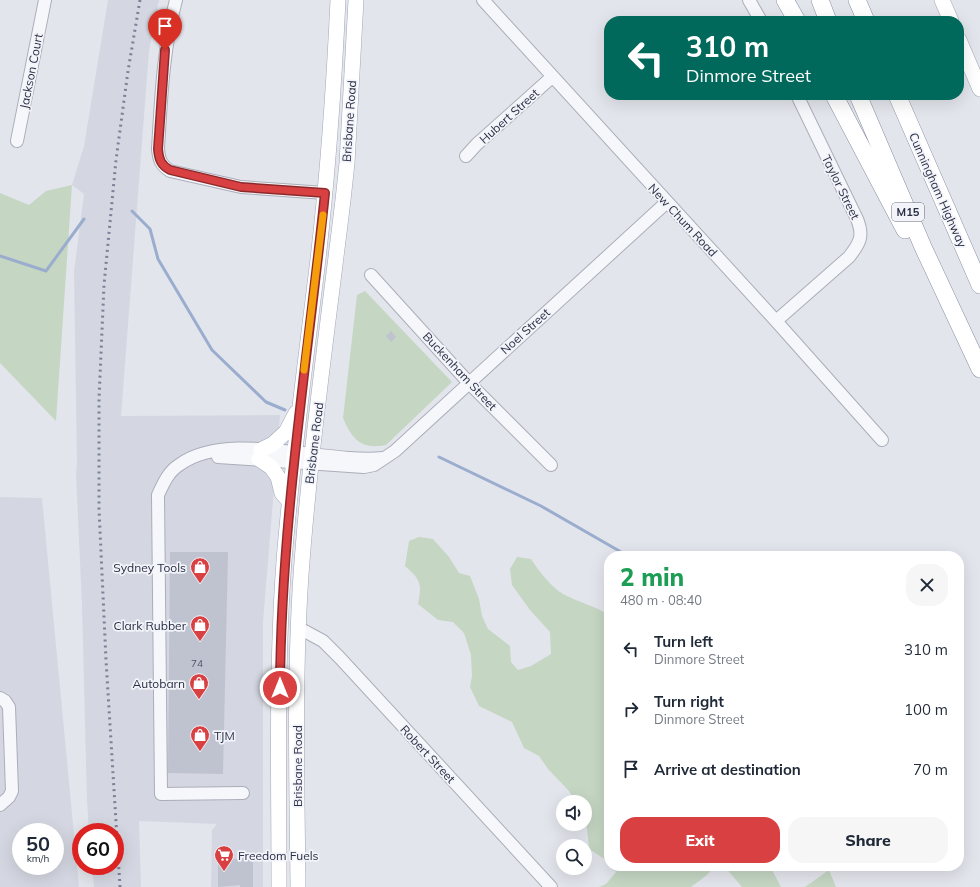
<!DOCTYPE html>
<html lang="en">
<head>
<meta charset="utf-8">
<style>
  body { margin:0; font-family:Mulish,sans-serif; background:#f6f6f7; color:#1f2937; height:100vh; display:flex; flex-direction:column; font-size:15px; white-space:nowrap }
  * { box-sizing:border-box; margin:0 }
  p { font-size:13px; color:#747a83 }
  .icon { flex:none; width:22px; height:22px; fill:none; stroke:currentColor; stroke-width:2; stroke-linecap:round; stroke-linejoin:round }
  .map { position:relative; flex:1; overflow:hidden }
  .details { position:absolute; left:604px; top:551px; width:360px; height:320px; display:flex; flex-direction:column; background:#fff; border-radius:16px; box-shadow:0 4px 16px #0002 }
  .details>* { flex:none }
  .guide { position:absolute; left:604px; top:16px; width:360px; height:84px; border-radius:16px; box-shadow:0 4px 16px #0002; background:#00695c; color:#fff; overflow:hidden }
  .fabs { position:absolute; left:556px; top:795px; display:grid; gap:8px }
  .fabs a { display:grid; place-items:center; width:36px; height:36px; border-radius:50%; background:#fff; box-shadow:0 4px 16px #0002; font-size:20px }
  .speed { position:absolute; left:12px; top:823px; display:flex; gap:8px; font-size:20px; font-weight:700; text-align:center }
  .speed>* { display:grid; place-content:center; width:52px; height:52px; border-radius:50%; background:#fff; box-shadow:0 4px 16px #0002; line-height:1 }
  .speed small { font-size:10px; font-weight:400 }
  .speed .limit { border:6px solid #d22; background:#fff; color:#111 }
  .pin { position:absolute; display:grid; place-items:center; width:34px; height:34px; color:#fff; margin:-41px -17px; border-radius:50% 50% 50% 0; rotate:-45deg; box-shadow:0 0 4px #0007 }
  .pin .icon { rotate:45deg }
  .me { position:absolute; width:44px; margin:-22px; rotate:0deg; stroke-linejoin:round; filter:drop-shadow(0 0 3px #0008) }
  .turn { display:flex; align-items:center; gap:14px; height:84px; padding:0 16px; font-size:18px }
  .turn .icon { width:52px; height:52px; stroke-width:2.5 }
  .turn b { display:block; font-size:28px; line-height:34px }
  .round { display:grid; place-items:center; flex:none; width:42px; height:42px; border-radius:16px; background:#f6f6f7 }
  .headline { display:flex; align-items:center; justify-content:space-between; height:68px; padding:0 16px }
  h1 { font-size:24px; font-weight:800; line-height:30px; color:#1e9e55 }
  .button { display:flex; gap:8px; margin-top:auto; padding:8px 16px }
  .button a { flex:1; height:46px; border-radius:16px; background:#d84042; color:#fff; font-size:16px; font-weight:800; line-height:46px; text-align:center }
  .button a+a { background:#f6f6f7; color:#1f2937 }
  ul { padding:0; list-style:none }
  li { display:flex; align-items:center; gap:12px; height:60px; padding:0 16px }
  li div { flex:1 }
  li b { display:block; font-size:15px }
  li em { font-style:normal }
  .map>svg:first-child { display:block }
  .built { fill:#d4d7e1; fill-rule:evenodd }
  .green { fill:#c5d6c3 }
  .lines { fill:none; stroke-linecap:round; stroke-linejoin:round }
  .stream { stroke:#9badce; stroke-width:3 }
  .building { fill:#bfc3cf }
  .minor-casing { stroke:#abaeba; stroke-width:14 }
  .major-casing { stroke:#a1a7b9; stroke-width:16 }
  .highway-casing { stroke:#8990a4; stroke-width:18 }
  .minor { stroke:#f6f7fa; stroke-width:12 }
  .major { stroke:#fff; stroke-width:15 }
  .highway { stroke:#fff; stroke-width:17 }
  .rail { stroke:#7b8197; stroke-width:3; stroke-dasharray:2 4; stroke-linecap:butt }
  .route-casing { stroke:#8c2a2b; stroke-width:10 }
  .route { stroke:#d84042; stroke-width:7 }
  .slow { stroke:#f59e0b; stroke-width:7 }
  .labels { text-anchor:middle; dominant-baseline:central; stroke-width:3.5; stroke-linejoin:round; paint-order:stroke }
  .number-label { font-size:10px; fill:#4e5468 }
  .shield { fill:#f3f4f9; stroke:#666a7b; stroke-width:1 }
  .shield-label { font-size:11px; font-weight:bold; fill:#292f45 }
  .street-label { font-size:12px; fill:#292f45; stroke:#f3f4f9 }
  .poi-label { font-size:12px; fill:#292f45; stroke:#f3f4f9; text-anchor:end }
</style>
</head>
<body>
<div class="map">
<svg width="980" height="887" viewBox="0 0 980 887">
  <rect width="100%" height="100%" fill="#e3e5ec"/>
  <!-- built -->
  <path class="built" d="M 108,0 L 159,0 L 149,51 L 121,416 L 280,415 L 263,622 L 263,887 L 211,887 L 212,830 L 217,824 L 139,821 L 141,887 L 94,887 L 92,866 L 115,866 L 115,832 L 89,832 L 87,800 L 82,606 L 76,473 L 77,464 L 74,272 L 84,194 L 72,185 L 84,146 Z
    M 0,497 L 42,498 L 79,887 L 0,887 ZM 21,832 L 55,832 L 55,866 L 21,866 Z"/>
  <!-- green -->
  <path class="green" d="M 72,185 L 56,421 L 0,363 L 0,193 L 29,205 L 46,191 Z
    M 365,291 L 452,382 L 386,445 C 361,450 352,439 343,418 L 357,295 Z
    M 419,537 L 433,539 L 449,557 L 459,573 L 470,576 L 479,599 L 482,616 L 488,629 L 510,646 L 511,662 L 518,670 L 531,666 L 551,654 L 550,632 L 530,610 L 512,585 L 510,569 L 517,557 L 531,559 C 539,571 550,586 563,594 C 578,602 595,606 609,615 L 609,864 L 606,860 L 589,849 C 588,833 585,818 585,802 L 575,802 L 569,791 L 548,769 L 539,756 L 524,748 L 512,722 L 479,706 L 470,687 L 472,676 L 471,655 L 464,633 L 453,622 L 438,620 L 418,604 C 422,584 421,580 405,566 L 409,541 Z
    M 611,866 L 770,866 L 781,887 L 742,887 L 725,867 L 715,866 L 707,875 L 691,887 L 599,887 L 606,884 L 616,872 Z
    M 829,870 L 836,887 L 805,887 Z"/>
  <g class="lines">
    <!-- stream -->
    <path class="stream" d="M 132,211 L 150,229 L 158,259 L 212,350 L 266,402 L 285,410
      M 0,256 L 46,271 L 84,219
      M 439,457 L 541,506 L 628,556"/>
  </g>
  <!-- building -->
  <path class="building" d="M 391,331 L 396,337 L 391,342 L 386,336 Z
    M 170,552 L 228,552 L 223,774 L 168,773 Z
    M 253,852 L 253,887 L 240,887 L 240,885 L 218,887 L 218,858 L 239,859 L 239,853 Z"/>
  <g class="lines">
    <defs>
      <path id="minor" d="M 176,0 C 163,49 161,99 158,149 C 159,160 161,165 170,171 L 241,187 L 325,193
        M 483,0 L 776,321 L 882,440
        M 749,0 L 761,21
        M 17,141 L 45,0
        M 466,156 L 477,144 L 552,77
        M 371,275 L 469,383 L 551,465
        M 776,321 L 849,257 C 860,243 864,236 857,219 L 797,95
        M 218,457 L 364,467 L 374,465 L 395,451 L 667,202
        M 299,628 L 323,641 L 340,658 L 551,887
        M 0,698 L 5,701 L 9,707 L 12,791 L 9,797 L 0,805
        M 243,793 L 161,794 L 158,495 C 163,484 168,472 179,465 C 228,429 325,464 383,458"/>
      <path id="major" d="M 942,0 L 951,21
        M 959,40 L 980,89
        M 261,450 L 273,444 L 286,432 L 296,413
        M 259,459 L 271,467 L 278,477 L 282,493 L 289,501
        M 279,887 C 279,778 276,669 284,561 C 292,460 306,359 318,259 C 328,173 334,86 338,0
        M 298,887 C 297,783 294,679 301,575 C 310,450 328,325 343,200 L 347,163 L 356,0"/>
      <path id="highway" d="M 785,0 L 797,21
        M 820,0 L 828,21
        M 857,0 L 866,21
        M 834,95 L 905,230
        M 858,95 L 923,247 L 980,369
        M 897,95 L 980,285"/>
    </defs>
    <!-- minor casing -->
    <use href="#minor" class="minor-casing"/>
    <!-- major casing -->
    <use href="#major" class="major-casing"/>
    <!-- highway casing -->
    <use href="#highway" class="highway-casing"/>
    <!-- minor -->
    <use href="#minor" class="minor"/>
    <!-- major -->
    <use href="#major" class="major"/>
    <!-- highway -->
    <use href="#highway" class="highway"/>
    <!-- rail -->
    <path class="rail" d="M 120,887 L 106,660 L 99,509 L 99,399 L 104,285 L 116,160 L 128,71 L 140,0"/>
  </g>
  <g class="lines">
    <defs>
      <path id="route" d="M 165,50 L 158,149 C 159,160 161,165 170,170 L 241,187 L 325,193 C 308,358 281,521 280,688"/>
    </defs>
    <!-- route casing -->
    <use href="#route" class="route-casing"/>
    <!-- route -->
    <use href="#route" class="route"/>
    <!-- slow -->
    <path class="slow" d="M 304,370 L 323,215"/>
  </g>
  <!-- icons -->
  <defs>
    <symbol id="shop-pin" viewBox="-11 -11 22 30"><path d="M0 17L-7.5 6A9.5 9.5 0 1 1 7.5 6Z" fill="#d84042" stroke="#f3f4f9"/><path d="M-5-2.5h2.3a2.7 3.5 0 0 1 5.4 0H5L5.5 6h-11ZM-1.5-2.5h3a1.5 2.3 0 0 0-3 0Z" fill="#fff"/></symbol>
    <symbol id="supermarket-pin" viewBox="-11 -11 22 30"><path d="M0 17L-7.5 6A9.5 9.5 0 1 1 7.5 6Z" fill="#d84042" stroke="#f3f4f9"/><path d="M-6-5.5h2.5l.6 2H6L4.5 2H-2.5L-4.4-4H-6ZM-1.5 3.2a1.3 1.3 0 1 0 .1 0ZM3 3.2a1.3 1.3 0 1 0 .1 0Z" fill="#fff"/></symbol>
  </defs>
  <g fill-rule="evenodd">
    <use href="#shop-pin" x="189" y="556" width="22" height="30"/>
    <use href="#shop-pin" x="189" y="614" width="22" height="30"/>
    <use href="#shop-pin" x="188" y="672" width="22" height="30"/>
    <use href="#shop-pin" x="189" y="724" width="22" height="30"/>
    <use href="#supermarket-pin" x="213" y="844" width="22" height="30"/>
  </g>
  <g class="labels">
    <!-- number labels -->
    <g class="number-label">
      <text x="197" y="663">74</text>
    </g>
    <!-- shield labels -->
    <rect class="shield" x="892" y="203" width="32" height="18" rx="3"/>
    <g class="shield-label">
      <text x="908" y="212">M15</text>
    </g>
    <!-- street labels -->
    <g class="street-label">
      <text transform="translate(31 71) rotate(-79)">Jackson Court</text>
      <text transform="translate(509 116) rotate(-42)">Hubert Street</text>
      <text transform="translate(349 121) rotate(-86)">Brisbane Road</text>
      <text transform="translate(841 187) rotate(64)">Taylor Street</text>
      <text transform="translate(938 190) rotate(66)">Cunningham Highway</text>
      <text transform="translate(683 220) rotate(47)">New Chum Road</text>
      <text transform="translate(525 331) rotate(-42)">Noel Street</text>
      <text transform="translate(460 371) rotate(47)">Buckenham Street</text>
      <text transform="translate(314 443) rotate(-83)">Brisbane Road</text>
      <text transform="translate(428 754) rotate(47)">Robert Street</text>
      <text transform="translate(297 766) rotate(-90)">Brisbane Road</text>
    </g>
    <!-- poi labels -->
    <g class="poi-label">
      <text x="186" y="567">Sydney Tools</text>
      <text x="186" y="625">Clark Rubber</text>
      <text x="185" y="683">Autobarn</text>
      <text x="214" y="735" text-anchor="start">TJM</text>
      <text x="238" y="855" text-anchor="start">Freedom Fuels</text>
    </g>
  </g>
</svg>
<div class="fabs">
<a><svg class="icon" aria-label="sound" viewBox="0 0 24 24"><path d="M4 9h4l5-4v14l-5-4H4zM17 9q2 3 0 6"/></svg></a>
<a><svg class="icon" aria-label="search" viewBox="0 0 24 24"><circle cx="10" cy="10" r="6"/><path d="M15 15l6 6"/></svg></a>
</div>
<div class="speed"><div>50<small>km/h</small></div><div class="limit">60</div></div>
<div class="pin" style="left:165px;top:50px;background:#d93025"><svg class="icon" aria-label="arrive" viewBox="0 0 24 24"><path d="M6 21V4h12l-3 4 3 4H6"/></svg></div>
<svg class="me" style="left:280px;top:688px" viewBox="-20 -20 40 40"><circle r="17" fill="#d84042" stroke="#fff" stroke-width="3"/><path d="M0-11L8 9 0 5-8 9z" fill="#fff"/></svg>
<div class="guide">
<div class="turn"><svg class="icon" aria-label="left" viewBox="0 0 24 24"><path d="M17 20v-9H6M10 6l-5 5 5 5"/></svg><div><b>310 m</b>Dinmore Street</div></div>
</div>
<section class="details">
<div class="headline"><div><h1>2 min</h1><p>480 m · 08:40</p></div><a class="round"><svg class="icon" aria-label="close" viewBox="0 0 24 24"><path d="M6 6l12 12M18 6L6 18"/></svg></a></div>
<ul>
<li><svg class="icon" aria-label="left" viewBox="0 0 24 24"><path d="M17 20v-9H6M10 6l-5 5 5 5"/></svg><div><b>Turn left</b><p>Dinmore Street</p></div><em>310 m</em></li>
<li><svg class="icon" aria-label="right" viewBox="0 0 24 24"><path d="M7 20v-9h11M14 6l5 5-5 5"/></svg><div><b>Turn right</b><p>Dinmore Street</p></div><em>100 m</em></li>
<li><svg class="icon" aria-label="arrive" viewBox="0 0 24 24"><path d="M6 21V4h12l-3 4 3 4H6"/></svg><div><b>Arrive at destination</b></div><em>70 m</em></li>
</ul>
<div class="button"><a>Exit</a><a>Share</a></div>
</section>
</div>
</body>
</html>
